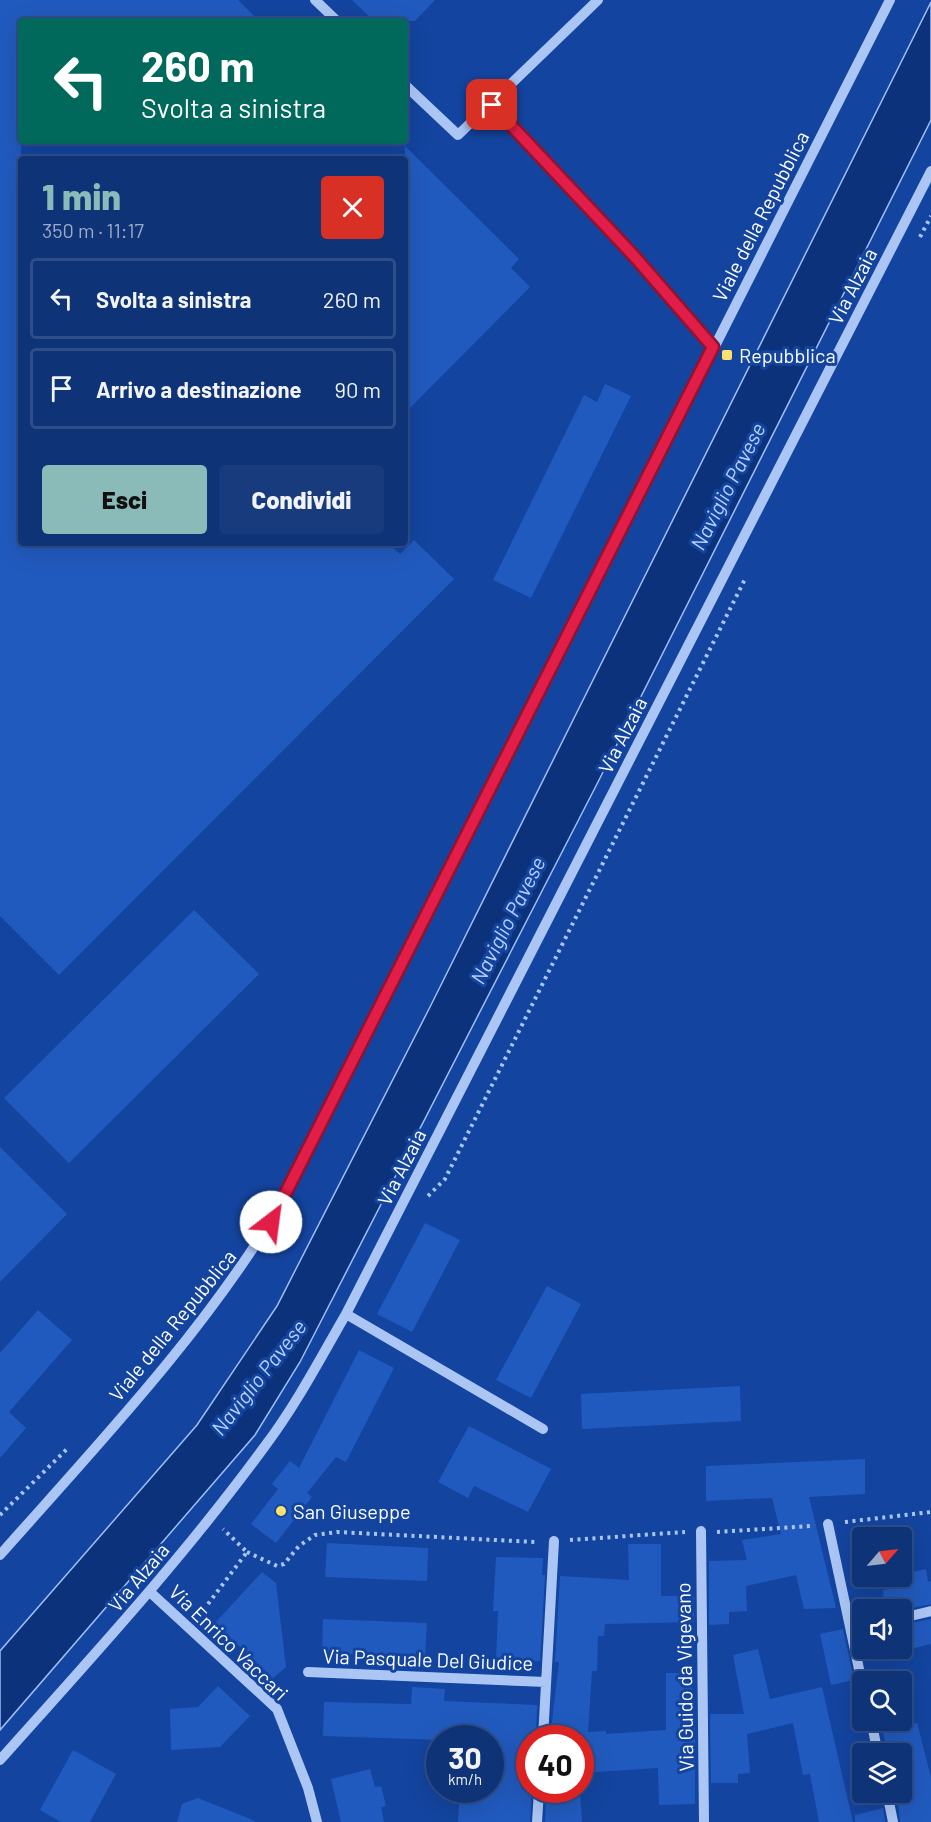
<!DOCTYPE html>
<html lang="it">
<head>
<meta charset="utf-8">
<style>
  body { margin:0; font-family:Barlow,sans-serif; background:#173b7c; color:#f1f3f6; height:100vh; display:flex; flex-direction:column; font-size:22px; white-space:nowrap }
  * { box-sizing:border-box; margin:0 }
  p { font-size:20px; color:#9baac6 }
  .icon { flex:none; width:33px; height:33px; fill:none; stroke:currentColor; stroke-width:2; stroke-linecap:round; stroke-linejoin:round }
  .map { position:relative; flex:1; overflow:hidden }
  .sheet { position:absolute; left:18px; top:156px; width:390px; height:390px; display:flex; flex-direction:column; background:#0e3377; border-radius:6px; box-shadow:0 6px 24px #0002,0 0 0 2px #2e4e89 }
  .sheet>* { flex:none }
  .hud { position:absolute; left:18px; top:18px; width:390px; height:126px; border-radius:6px; box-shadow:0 6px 24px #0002,0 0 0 2px #2e4e89; background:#00695c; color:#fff; overflow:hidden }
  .needle { width:39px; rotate:62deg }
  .controls { position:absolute; left:852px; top:1527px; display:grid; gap:12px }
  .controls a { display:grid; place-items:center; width:60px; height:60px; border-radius:6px; background:#0e3377; box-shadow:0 6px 24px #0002,0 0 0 2px #2e4e89; font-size:30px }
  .speed { position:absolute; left:426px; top:1725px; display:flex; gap:12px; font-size:30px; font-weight:700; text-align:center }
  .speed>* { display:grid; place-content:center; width:78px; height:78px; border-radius:50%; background:#0e3377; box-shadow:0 6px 24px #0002,0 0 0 2px #2e4e89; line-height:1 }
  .speed small { font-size:15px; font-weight:400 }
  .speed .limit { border:9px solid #d22; background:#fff; color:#111 }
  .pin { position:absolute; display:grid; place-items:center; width:51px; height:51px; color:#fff; margin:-26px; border-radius:12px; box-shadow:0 3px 9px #0006 }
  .me { position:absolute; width:66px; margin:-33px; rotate:30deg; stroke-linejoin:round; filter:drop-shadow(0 0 4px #0008) }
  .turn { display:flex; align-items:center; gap:21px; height:126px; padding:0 24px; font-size:27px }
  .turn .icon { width:78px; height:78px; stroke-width:2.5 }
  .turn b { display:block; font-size:42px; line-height:51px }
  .round { display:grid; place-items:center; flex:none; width:63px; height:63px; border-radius:6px; background:#173b7c }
  .overview { display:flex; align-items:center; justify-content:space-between; height:102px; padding:0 24px }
  h1 { font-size:36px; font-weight:800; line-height:45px; color:#8bbbb9 }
  .action { display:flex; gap:12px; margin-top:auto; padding:12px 24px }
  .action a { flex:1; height:69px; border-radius:6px; background:#8bbbb9; color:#111; font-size:24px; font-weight:800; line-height:69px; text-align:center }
  .action a+a { background:#173b7c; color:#f1f3f6 }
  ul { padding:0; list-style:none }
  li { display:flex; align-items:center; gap:18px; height:81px; margin:0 12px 9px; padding:0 12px; border:3px solid #2e4e89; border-radius:6px }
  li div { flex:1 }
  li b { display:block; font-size:22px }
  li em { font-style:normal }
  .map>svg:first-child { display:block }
  .water { fill:#0c327b; stroke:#9dbff7; stroke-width:1.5 }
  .building { fill:#215abe }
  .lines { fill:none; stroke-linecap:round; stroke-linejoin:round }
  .path { stroke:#abc6f4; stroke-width:4; stroke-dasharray:3 4.5; stroke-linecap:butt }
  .minor { stroke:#abc6f4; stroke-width:10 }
  .route-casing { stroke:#92132f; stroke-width:15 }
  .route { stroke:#e11d48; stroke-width:10 }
  .poi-dot { fill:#ffe16e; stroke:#13449f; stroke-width:2 }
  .labels { text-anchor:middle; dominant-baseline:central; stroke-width:6; stroke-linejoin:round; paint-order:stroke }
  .street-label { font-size:20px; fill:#fff; stroke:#13449f }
  .poi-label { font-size:20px; fill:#fff; stroke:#13449f; text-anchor:start }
  .water-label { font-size:21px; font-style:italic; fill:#b8d1fa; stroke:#13449f }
</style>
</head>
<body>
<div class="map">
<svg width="931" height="1822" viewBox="0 0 931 1822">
  <rect width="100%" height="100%" fill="#13449f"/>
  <!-- water -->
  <path class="water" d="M 931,2 L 931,120 L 598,782 L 300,1362 L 255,1435 L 0,1730 L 0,1651 L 197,1425 L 277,1306 L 431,1005 Z"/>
  <!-- building -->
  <path class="building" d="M 0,0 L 238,0 L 259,21 L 21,21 L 21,543 L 388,543 L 400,554 L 414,540 L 454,579 L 59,975 L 0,916 Z
    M 352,0 L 435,0 L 415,21 L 374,21 Z
    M 405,146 L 519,259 L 511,268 L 530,287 L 405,413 Z
    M 605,384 L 631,396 L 531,598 L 493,580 L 584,395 L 597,402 Z
    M 194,910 L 259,974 L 69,1163 L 4,1098 Z
    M 0,1147 L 67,1214 L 0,1282 Z
    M 425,1223 L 460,1240 L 412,1332 L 377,1314 Z
    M 547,1286 L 581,1304 L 531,1398 L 496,1380 Z
    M 38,1310 L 72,1340 L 9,1412 L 26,1428 L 0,1458 L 0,1353 Z
    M 359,1350 L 394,1368 L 346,1462 L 336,1457 L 307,1493 L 312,1497 L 276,1543 L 251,1524 L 278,1489 L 272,1484 L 290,1461 L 299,1468 Z
    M 740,1386 L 741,1421 L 582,1429 L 581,1394 Z
    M 469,1426 L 551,1469 L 528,1512 L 474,1486 L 468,1498 L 438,1482 Z
    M 865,1459 L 865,1494 L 809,1497 L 836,1608 L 804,1609 L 796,1575 L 746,1586 L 747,1611 L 729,1612 L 729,1624 L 709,1625 L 709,1561 L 747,1560 L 742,1540 L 781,1534 L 772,1498 L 706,1501 L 706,1466 Z
    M 327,1543 L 428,1548 L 427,1581 L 325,1577 Z
    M 628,1544 L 661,1544 L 661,1596 L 694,1596 L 694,1622 L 605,1624 L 604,1636 L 598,1636 L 597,1671 L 592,1671 L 588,1732 L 606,1731 L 606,1734 L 666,1730 L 666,1673 L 692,1673 L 693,1715 L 695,1715 L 695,1804 L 659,1805 L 658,1768 L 580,1773 L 580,1738 L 550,1738 L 559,1662 L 555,1662 L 560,1576 L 629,1580 Z
    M 496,1557 L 543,1558 L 542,1575 L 545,1575 L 540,1661 L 496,1660 L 498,1611 L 493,1611 Z
    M 926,1569 L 928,1582 L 931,1581 L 931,1604 L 902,1610 L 885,1610 L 883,1590 L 901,1587 L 899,1576 L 902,1574 Z
    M 262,1572 L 276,1583 L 286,1667 L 273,1678 L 215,1623 Z
    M 323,1619 L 427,1623 L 425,1658 L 322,1653 Z
    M 931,1619 L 931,1644 L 902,1651 L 902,1625 Z
    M 843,1629 L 854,1680 L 831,1685 L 820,1634 Z
    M 758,1649 L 770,1699 L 822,1687 L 853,1822 L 819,1822 L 810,1774 L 803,1775 L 793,1723 L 747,1734 L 750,1773 L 738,1774 L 738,1783 L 711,1783 L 710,1714 L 744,1714 L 733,1655 Z
    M 218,1686 L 250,1716 L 220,1747 L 171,1750 L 170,1709 L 198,1707 Z
    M 412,1687 L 445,1689 L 444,1701 L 537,1705 L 536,1738 L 525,1738 L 522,1790 L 532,1790 L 530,1822 L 458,1822 L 460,1790 L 490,1790 L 490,1738 L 440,1740 L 323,1736 L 324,1702 L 411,1704 Z
    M 880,1720 L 905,1720 L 906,1725 L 917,1723 L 931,1777 L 931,1822 L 900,1822 L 897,1792 L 902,1792 L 902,1754 L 888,1754 Z
    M 73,1750 L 116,1774 L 90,1822 L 61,1822 L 40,1810 Z
    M 370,1769 L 375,1787 L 381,1786 L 386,1806 L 381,1807 L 384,1822 L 341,1822 L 331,1779 Z
    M 546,1790 L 580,1790 L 582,1822 L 545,1822 Z
    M 198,1798 L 255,1821 L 254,1822 L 177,1822 L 182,1804 Z
    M 883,1808 L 885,1822 L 855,1822 L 855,1815 Z"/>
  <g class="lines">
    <!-- path -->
    <path class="path" d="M 920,237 L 931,216
      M 428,1196 L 445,1179 L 746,577
      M 0,1515 L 69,1447
      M 845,1522 L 931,1512
      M 717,1532 L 811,1526
      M 570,1540 L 685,1532
      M 247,1552 L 277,1566 L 284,1564 L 299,1546 L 315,1535 L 337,1532 L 536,1542
      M 199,1616 L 247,1552 L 223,1529"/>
    <!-- minor -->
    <path class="minor" d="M 315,0 L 337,21
      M 405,85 L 458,135 L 598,0
      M 492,105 L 634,256 L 713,347
      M 346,1314 L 543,1429
      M 828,1524 L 862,1683
      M 701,1531 L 704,1822
      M 0,1555 C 99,1443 204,1333 281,1204 L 890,0
      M 150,1592 L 277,1709 L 308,1788 L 317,1822
      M 902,1618 L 931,1611
      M 308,1672 L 546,1682
      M 871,1720 L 878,1754
      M 543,1738 L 554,1541
      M 0,1760 C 91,1658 184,1557 265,1446 C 296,1405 320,1359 346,1314 L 931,171
      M 887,1792 L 893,1822
      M 537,1822 L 539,1790"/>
  </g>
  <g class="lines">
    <defs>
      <path id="route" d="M 271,1222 L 713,347 L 634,256 L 492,105"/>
    </defs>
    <!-- route casing -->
    <use href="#route" class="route-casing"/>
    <!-- route -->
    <use href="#route" class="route"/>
  </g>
  <!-- markers -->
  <g class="poi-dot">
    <rect x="721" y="349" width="12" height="12" rx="3"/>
    <circle cx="281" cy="1511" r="6"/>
  </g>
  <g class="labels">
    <!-- street labels -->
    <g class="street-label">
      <text transform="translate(760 216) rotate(-63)">Viale della Repubblica</text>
      <text transform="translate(852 286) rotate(-63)">Via Alzaia</text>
      <text transform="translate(622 735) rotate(-63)">Via Alzaia</text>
      <text transform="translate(401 1167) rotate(-63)">Via Alzaia</text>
      <text transform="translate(172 1325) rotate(-51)">Viale della Repubblica</text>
      <text transform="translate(138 1577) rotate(-50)">Via Alzaia</text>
      <text transform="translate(229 1642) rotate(44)">Via Enrico Vaccari</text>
      <text transform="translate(428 1659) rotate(2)">Via Pasquale Del Giudice</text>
      <text transform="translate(684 1677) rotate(-91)">Via Guido da Vigevano</text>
    </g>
    <!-- poi labels -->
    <g class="poi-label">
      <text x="739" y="355">Repubblica</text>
      <text x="293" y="1511">San Giuseppe</text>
    </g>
    <!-- water labels -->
    <g class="water-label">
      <text transform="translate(727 486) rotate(-63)">Naviglio Pavese</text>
      <text transform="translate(507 920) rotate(-63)">Naviglio Pavese</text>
      <text transform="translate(258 1377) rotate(-52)">Naviglio Pavese</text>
    </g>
  </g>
</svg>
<div class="controls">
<a><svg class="needle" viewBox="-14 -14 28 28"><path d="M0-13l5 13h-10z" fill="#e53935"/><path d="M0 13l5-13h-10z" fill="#9baac6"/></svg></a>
<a><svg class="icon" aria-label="sound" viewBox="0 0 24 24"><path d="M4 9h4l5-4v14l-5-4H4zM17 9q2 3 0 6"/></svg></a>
<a><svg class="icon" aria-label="search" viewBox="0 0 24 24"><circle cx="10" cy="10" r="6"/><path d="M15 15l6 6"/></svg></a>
<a><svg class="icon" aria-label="layers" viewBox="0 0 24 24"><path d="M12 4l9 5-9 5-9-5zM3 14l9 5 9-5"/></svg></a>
</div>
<div class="speed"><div>30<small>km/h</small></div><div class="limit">40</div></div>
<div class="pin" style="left:492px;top:105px;background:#d93025"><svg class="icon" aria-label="arrive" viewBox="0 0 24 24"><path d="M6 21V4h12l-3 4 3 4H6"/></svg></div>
<svg class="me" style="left:271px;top:1222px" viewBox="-20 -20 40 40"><circle r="19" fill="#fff"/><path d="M0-13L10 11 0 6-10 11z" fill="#e11d48"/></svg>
<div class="hud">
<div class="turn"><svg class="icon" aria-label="left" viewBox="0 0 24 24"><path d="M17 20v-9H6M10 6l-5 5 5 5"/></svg><div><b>260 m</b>Svolta a sinistra</div></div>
</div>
<section class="sheet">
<div class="overview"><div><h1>1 min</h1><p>350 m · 11:17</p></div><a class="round" style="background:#d93025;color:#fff"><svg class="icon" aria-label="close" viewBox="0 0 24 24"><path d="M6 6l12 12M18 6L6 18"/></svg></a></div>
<ul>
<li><svg class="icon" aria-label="left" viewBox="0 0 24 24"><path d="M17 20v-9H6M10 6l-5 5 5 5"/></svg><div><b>Svolta a sinistra</b></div><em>260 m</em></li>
<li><svg class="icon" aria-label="arrive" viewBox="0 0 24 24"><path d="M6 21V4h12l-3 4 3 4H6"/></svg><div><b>Arrivo a destinazione</b></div><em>90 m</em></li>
</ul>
<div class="action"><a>Esci</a><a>Condividi</a></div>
</section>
</div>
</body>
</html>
